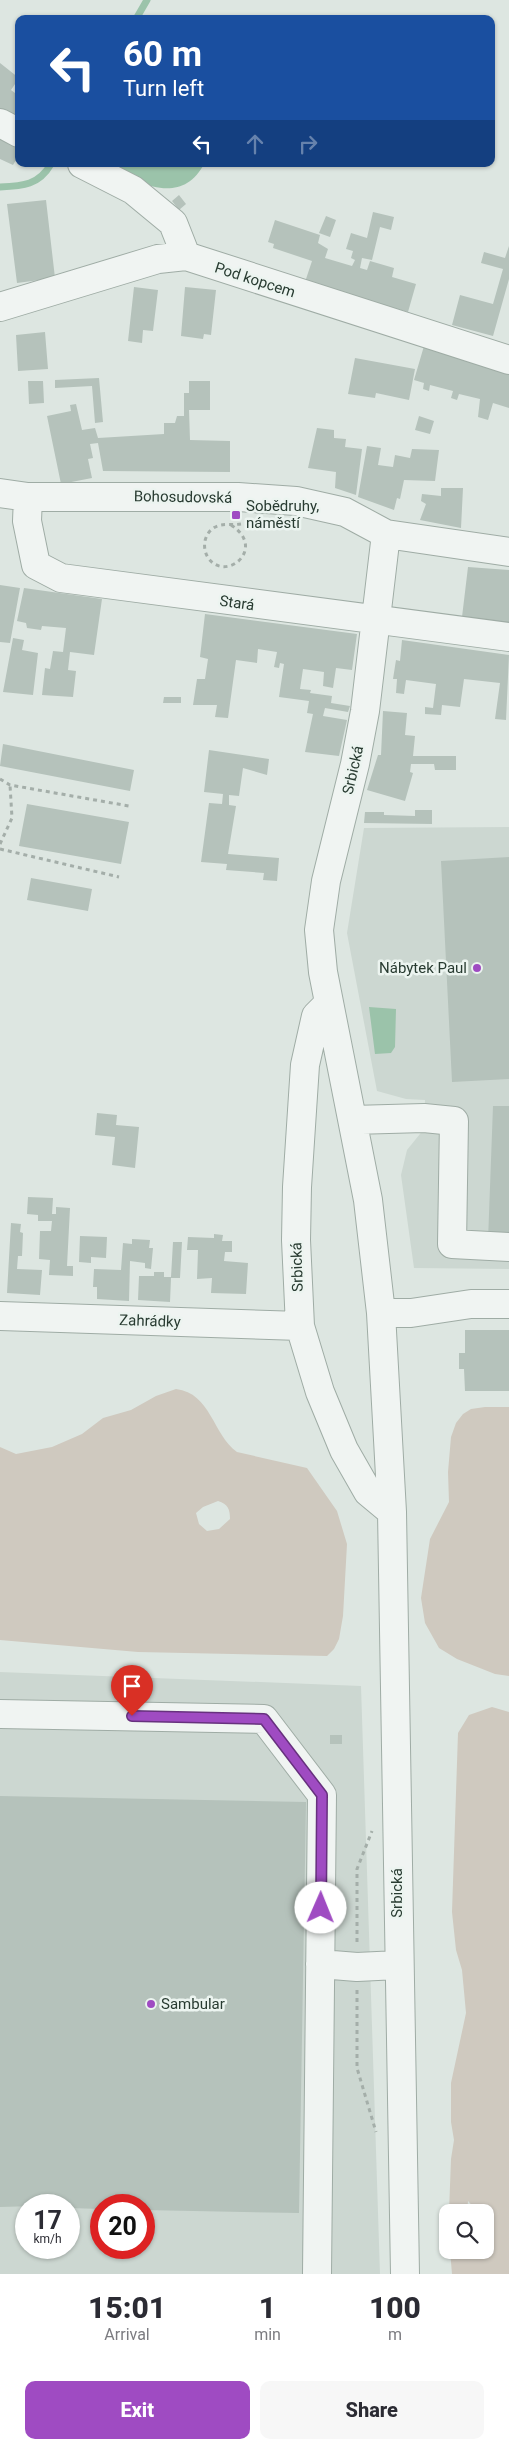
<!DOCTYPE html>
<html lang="en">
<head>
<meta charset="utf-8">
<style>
  body { margin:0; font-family:Roboto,sans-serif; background:#f7f7f7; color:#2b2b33; height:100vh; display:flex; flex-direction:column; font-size:19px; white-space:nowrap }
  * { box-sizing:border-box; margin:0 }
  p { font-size:16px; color:#7c7c81 }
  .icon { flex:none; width:28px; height:28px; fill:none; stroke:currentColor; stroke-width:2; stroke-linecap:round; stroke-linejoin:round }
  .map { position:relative; height:2274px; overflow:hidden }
  .panel { display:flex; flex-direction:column; background:#fff; flex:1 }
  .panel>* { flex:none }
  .banner { position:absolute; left:15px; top:15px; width:480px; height:152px; border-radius:10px; box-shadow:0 1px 4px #0004; background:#1a4fa0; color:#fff; overflow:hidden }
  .buttons { position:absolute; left:439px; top:2204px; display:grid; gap:10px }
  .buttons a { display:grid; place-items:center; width:55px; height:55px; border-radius:10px; background:#fff; box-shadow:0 1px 4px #0004; font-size:25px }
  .speed { position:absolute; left:15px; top:2194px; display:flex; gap:10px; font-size:25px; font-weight:700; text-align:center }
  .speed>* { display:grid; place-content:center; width:65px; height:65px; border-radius:50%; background:#fff; box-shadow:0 1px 4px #0004; line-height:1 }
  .speed small { font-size:12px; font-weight:400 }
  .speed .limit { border:8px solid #d22; background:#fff; color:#111 }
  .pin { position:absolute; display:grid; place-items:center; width:42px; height:42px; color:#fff; margin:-51px -21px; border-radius:50% 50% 50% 0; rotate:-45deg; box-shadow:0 0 5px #0007 }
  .pin .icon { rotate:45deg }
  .me { position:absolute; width:55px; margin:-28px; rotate:1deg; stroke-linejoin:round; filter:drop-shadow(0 0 4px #0008) }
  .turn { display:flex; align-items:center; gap:18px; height:105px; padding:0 25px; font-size:22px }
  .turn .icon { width:65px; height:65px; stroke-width:2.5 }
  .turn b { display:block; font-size:35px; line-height:42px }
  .lanes { display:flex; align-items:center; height:48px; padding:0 25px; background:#0003; justify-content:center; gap:25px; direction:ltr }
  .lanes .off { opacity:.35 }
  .eta { display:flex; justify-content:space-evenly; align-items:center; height:85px; text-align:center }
  .eta b { font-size:30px; font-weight:800; line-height:35px }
  .cta { display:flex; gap:10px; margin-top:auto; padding:10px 25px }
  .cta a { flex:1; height:58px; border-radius:10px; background:#9f4bc2; color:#fff; font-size:20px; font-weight:800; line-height:58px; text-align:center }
  .cta a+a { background:#f7f7f7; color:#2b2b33 }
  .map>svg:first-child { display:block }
  .built { fill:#ccd7d1; fill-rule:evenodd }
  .green { fill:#cfc9bf; fill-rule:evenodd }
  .water { fill:#9bc3aa }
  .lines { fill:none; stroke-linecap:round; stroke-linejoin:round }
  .stream { stroke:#9bc3aa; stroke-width:7 }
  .building { fill:#b5c2bb }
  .minor-casing { stroke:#9faca5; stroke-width:30 }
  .path { stroke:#a4aea9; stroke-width:3; stroke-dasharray:4 4; stroke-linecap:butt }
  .minor { stroke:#f0f4f2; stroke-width:28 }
  .route-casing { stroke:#67317e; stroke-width:12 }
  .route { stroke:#9f4bc2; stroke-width:9 }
  .poi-dot { fill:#9f4bc2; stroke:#ecf4f0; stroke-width:2 }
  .labels { text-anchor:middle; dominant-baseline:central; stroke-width:5; stroke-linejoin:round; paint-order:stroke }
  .street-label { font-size:15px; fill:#283b31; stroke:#ecf4f0 }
  .poi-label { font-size:15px; fill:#283b31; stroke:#ecf4f0; text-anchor:start }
</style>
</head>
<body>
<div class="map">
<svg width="509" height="2274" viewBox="0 0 509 2274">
  <rect width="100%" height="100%" fill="#dde6e1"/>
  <!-- built -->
  <path class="built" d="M 509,827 L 509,1269 L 414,1268 L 401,1175 L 407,1150 L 424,1129 L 425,1100 L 406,1099 L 377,1091 L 347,933 L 364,828 Z
    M 0,1672 L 361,1686 L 380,2274 L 0,2274 ZM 26,2205 L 69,2205 L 69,2248 L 26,2248 ZM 101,2205 L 144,2205 L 144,2248 L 101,2248 Z"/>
  <!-- green -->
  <path class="green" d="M 176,1389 C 211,1393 213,1435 237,1452 L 307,1468 L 337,1511 L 347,1544 L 343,1616 L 339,1639 L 334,1649 L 327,1656 L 138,1652 L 0,1640 L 0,1447 L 16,1454 L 52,1447 L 82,1434 L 103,1418 L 131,1410 L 156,1396 ZM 218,1501 C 228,1504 230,1509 230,1519 L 219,1529 L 207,1531 L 199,1524 L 196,1513 L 203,1507 Z
    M 485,1407 L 509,1407 L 509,1676 L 495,1674 L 457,1659 L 439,1648 L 425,1623 L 421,1598 L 430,1539 L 449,1502 L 448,1472 L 451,1437 L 456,1423 L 463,1414 L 471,1409 Z
    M 492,1707 L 509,1712 L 509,2274 L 452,2274 L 450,2250 L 466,2250 L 466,2252 L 468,2250 L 485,2250 L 485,2232 L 487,2224 L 485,2221 L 485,2212 L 478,2212 L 468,2201 L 467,2212 L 449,2212 L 451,2159 L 454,2140 L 451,2122 L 451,2083 L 466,2013 L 462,1970 L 456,1950 L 452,1912 L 458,1733 L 469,1715 Z"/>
  <!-- water -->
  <path class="water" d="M 113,164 L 204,164 C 183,204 141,188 113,164 Z
    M 369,1007 L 396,1009 L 395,1047 L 391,1053 L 375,1054 Z"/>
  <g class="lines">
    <!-- stream -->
    <path class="stream" d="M 136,19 L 147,0
      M 0,187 C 23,186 39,185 51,164"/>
  </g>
  <!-- building -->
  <path class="building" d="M 0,63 L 19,78 L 11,90 L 19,96 L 19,125 L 0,111 Z
    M 0,131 L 19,140 L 19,155 L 13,165 L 0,159 Z
    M 179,195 L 186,204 L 179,210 L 172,201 Z
    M 46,200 L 55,278 L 17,283 L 7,204 Z
    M 373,212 L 394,217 L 391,230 L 380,227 L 372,260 L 362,258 L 360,268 L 367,270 L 370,261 L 394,268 L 392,277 L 416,284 L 408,312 L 305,282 L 312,261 L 273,248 L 274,244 L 268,242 L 275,220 L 320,235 L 318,243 L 328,249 L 325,258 L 352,266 L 355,260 L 351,258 L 353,251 L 346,249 L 351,233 L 367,238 Z
    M 326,216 L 336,220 L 330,237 L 319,233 Z
    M 509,246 L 509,279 L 493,336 L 452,325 L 460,295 L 493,304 L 503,269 L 481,263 L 484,252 L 505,258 Z
    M 134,287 L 158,290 L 153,331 L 143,330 L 142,343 L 128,341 Z
    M 185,287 L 216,290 L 211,335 L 204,334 L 203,339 L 181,336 Z
    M 45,332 L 48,369 L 18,371 L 16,335 Z
    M 424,346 L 509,369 L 509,408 L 493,403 L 488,420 L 478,417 L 480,399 L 459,394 L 457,400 L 451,398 L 453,391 L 430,385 L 429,391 L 423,389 L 424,383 L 414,380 Z
    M 355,358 L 415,369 L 409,400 L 376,393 L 375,398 L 348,394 Z
    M 99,378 L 103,422 L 95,423 L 92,386 L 55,388 L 55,380 Z
    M 28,381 L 43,381 L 44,403 L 29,404 Z
    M 189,381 L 210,381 L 210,410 L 189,410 L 190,440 L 230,441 L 230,472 L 103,471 L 98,443 L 90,444 L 93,458 L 88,459 L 92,478 L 61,484 L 47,416 L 71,411 L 70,405 L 76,404 L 82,430 L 95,428 L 98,438 L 164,434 L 164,423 L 175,423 L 177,416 L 184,416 L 184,393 L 189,393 Z
    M 419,416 L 434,421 L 430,434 L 415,430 Z
    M 317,428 L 334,430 L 334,438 L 346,439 L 345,447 L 362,449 L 356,495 L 335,488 L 336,472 L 308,468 Z
    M 367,446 L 381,448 L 378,465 L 393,467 L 395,455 L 410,458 L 412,449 L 439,450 L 435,481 L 404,480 L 400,499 L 397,498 L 394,510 L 358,497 Z
    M 441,488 L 463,488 L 461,528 L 420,520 L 426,504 L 421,501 L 422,494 L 441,496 Z
    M 468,567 L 509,570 L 509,623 L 462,617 Z
    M 0,585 L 20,588 L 10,643 L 0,642 Z
    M 24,588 L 102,599 L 94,655 L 70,652 L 68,670 L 76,671 L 73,697 L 42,695 L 45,668 L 50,669 L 53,651 L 63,652 L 66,628 L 42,626 L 41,630 L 27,628 L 26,623 L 17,621 Z
    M 205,614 L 357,634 L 352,670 L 336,668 L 333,688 L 323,686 L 324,672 L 303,669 L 300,689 L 311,690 L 310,693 L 332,696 L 331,703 L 350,706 L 348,712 L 325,708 L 323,716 L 347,720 L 339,756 L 305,752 L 313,714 L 307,713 L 309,701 L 279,697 L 284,664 L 280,663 L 279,668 L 274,667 L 277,652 L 258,649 L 257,663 L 236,660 L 228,718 L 215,717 L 217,705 L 193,705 L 197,679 L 205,679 L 208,659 L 200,657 Z
    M 13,638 L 24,640 L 22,650 L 38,653 L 33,695 L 3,692 Z
    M 402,640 L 509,655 L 506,720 L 495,719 L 500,683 L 464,679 L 460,707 L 442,705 L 441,715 L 425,714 L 425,707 L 433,708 L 436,684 L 406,680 L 404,694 L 396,693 L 397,679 L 393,679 L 396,660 L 400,661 Z
    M 164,697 L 181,697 L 181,703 L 163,703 Z
    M 383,711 L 407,713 L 405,735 L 415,736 L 413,756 L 456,756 L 456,770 L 435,770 L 434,764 L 411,764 L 410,772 L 413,773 L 405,801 L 367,790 L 378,755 L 381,755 Z
    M 3,744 L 134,770 L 130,791 L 0,766 Z
    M 209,750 L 269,759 L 267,775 L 243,768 L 239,796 L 229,795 L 229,805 L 236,806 L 228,854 L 279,858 L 277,881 L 263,880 L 264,873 L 226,870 L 227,864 L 201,862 L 209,803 L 222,804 L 223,794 L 204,792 Z
    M 27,804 L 129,822 L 121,864 L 19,846 Z
    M 415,810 L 432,810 L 432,824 L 364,823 L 365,812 L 384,812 L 384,815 L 415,816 Z
    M 509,857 L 509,1079 L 452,1082 L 441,861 Z
    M 31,878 L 92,889 L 88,911 L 27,900 Z
    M 493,1106 L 509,1106 L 509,1242 L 488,1241 Z
    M 97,1113 L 117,1115 L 116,1125 L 139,1127 L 135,1168 L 112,1165 L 115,1137 L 95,1135 Z
    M 28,1197 L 53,1198 L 52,1214 L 56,1214 L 56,1207 L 70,1208 L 67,1266 L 73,1266 L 73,1276 L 49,1275 L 50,1260 L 39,1259 L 40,1231 L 51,1231 L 52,1221 L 38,1221 L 38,1215 L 27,1214 Z
    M 11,1223 L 21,1224 L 20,1232 L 23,1233 L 22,1256 L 18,1256 L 17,1269 L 42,1270 L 40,1295 L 7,1293 Z
    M 214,1234 L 223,1235 L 222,1241 L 232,1241 L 232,1252 L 225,1252 L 224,1261 L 248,1263 L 246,1294 L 211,1293 L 212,1278 L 197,1279 L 198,1250 L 187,1250 L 188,1237 L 214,1238 Z
    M 80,1236 L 107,1237 L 106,1258 L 91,1257 L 91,1263 L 79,1262 Z
    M 132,1239 L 150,1240 L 149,1248 L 153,1248 L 151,1269 L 145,1268 L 145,1263 L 130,1261 L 129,1301 L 97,1299 L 97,1287 L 93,1287 L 94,1269 L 121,1270 L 123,1243 L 132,1244 Z
    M 173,1242 L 182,1242 L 180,1278 L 171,1278 L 170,1302 L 138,1300 L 139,1276 L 154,1276 L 154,1272 L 164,1272 L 164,1277 L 171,1277 Z
    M 465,1330 L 509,1330 L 509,1391 L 465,1391 L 464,1369 L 459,1369 L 459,1353 L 465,1353 Z
    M 330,1735 L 342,1735 L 342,1744 L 330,1744 Z
    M 0,1796 L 306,1802 L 299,2213 L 144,2210 L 144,2205 L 101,2205 L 101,2209 L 69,2208 L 69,2205 L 0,2207 Z"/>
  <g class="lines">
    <defs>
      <path id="minor" d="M 0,123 L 19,133
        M 82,164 L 133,190 L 173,223 L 186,256
        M 0,307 L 158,259 L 186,256 L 509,360
        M 0,493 L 28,497 L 238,497 L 296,501 L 345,512 L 386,534 L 509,552
        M 28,497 L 27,521 L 36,565 L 61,578 L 509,637
        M 386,534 L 365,711 L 355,764 L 326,881 L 319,930 L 323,972 L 368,1200 L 381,1313 L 392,1512 L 405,2274
        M 329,1003 L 316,1016 L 305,1065 L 297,1187 L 296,1240 L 300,1326 L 320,1392 L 344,1450 L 368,1492 L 392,1512
        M 353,1120 L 424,1118 L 454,1121 L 452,1244 L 509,1247
        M 381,1313 L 411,1313 L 471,1304 L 509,1304
        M 0,1316 L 300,1326
        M 0,1714 L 264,1719 L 322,1795 L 317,2274
        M 320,1964 L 357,1967 L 398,1965"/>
    </defs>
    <!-- minor casing -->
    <use href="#minor" class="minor-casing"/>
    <!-- path -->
    <path class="path" d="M 231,525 C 267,548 227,582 209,559 C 200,547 205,528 221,525 C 227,524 234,525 241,524
      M 0,779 L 10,785 L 129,806
      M 0,844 L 12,818 L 10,785
      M 0,849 L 119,877
      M 357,1942 L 357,1869 L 372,1831
      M 357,1990 L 357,2068 L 376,2132"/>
    <!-- minor -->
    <use href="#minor" class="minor"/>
  </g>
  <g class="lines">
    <defs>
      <path id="route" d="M 132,1716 L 264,1719 L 322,1795 L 321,1908"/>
    </defs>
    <!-- route casing -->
    <use href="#route" class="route-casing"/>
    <!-- route -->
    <use href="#route" class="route"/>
  </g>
  <!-- markers -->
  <g class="poi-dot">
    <rect x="231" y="510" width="10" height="10" rx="2.5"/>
    <circle cx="477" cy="968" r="5"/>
    <circle cx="151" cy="2004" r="5"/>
  </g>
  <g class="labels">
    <!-- street labels -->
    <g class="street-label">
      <text transform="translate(255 280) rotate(18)">Pod kopcem</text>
      <text transform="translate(183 497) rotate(1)">Bohosudovská</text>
      <text transform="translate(237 603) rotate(8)">Stará</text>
      <text transform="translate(353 770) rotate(-77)">Srbická</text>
      <text transform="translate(297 1267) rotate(-92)">Srbická</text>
      <text transform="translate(150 1321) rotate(2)">Zahrádky</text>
      <text transform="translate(397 1893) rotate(-90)">Srbická</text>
    </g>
    <!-- poi labels -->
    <g class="poi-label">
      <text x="246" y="506">Sobědruhy,<tspan x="246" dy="17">náměstí</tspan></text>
      <text x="467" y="968" text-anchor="end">Nábytek Paul</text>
      <text x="161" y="2004">Sambular</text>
    </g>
  </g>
</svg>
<div class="buttons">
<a><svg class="icon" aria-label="search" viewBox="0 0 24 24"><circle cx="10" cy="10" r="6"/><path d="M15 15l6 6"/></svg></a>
</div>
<div class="speed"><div>17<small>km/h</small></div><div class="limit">20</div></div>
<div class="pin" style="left:132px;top:1716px;background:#d93025"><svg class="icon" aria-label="arrive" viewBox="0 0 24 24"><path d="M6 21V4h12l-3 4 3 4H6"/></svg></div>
<svg class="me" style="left:321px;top:1908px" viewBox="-20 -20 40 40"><circle r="19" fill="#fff"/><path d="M0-13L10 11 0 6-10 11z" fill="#9f4bc2"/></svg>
<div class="banner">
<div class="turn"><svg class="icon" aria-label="left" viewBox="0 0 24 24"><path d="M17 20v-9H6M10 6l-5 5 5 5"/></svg><div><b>60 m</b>Turn left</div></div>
<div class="lanes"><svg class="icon" aria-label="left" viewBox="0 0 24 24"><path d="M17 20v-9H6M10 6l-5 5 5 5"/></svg><svg class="icon off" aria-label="ahead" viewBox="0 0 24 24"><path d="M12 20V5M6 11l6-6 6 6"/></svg><svg class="icon off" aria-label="right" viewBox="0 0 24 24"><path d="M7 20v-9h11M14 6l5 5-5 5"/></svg></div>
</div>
</div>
<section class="panel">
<div class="eta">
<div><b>15:01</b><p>Arrival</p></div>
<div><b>1</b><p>min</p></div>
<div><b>100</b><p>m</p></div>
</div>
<div class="cta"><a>Exit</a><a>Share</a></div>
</section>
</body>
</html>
